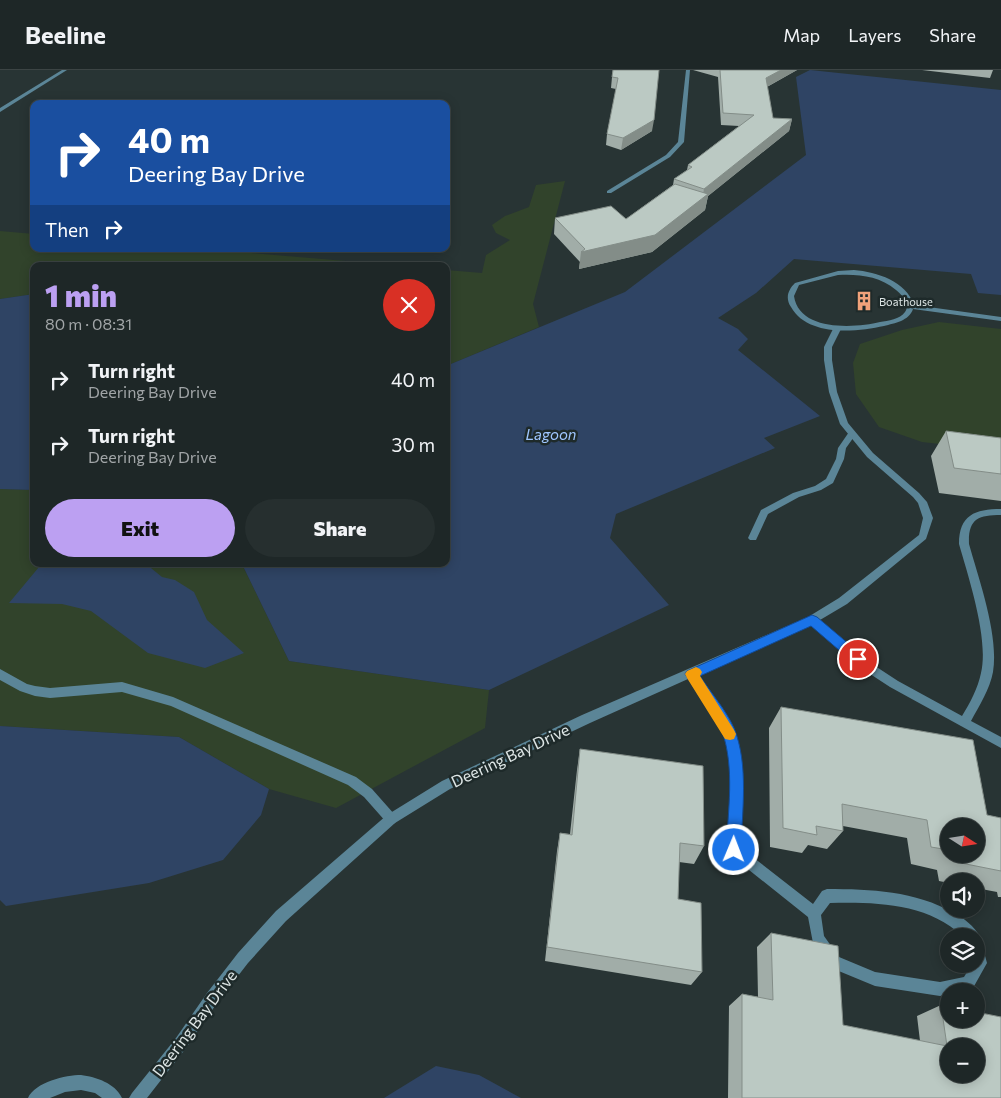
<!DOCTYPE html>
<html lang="en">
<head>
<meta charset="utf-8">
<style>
  body { margin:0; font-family:Commissioner,sans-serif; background:#262f2f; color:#f1f3f6; height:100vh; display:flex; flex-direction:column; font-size:19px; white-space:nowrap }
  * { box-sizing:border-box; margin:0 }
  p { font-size:16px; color:#a1a5a7 }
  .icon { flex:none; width:28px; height:28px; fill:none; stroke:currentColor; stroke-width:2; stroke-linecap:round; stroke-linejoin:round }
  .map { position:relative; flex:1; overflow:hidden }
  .sheet { position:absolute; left:30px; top:192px; width:420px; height:305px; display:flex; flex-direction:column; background:#1e2727; border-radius:10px; box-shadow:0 2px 12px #0003,0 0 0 1px #3c4444 }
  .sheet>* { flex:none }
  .hud { position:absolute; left:30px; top:30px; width:420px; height:152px; border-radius:10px; box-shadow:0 2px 12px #0003,0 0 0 1px #3c4444; background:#1a4fa0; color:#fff; overflow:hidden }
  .needle { width:32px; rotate:102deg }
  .fabs { position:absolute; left:940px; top:748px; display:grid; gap:10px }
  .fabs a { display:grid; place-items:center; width:45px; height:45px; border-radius:50%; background:#1e2727; box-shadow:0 2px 12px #0003,0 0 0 1px #3c4444; font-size:25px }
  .pin { position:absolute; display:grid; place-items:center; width:42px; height:42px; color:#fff; margin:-21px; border:2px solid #fff; border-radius:50%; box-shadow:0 1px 5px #0007 }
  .me { position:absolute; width:55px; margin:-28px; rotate:1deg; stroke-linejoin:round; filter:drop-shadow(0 0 4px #0008) }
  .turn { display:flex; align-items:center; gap:18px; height:105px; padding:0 15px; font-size:22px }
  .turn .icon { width:65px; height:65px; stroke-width:2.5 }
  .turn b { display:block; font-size:35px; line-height:42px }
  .then { display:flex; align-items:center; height:48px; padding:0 15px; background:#0003; gap:10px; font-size:19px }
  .round { display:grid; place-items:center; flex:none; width:52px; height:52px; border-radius:26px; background:#262f2f }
  .overview { display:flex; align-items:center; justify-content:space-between; height:85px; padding:0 15px }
  h1 { font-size:30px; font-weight:800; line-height:38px; color:#bca0f2 }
  .button { display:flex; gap:10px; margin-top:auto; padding:10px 15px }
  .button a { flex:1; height:58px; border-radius:30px; background:#bca0f2; color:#111; font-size:20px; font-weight:800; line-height:58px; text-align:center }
  .button a+a { background:#262f2f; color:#f1f3f6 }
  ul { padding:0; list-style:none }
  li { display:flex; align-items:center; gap:15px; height:65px; padding:0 15px }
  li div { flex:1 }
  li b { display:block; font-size:19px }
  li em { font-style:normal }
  header { display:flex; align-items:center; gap:30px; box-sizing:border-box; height:70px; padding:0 25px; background:#1e2727; border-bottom:1px solid #3c4444 }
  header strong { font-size:24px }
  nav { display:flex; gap:28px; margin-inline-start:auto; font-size:18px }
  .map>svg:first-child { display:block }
  .green { fill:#31432b }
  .water { fill:#2f4464 }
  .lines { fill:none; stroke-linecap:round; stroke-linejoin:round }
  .lane { fill:#5b8597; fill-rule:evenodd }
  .street { fill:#5b8597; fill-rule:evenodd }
  .wall { fill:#a1ada8; fill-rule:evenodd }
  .shaded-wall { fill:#838d88 }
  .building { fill:#bbc9c3; stroke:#838d88; fill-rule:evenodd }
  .route { fill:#1a73e8; stroke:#114b97 }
  .slow { fill:#f59e0b }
  .labels { text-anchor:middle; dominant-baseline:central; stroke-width:5; stroke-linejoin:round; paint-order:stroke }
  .far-poi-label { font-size:11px; fill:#dee6e6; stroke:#1e2a2a; text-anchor:start }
  .water-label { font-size:15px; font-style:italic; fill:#9fc6fe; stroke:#1e2a2a }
  .near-street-label { font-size:16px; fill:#dee6e6; stroke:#1e2a2a }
</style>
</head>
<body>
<header>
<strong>Beeline</strong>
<nav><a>Map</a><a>Layers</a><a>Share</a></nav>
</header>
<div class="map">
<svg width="1001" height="1028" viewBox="0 0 1001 1028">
  <rect width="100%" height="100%" fill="#283434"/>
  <!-- green -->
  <path class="green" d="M 565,111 L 533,234 L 539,257 L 446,296 L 446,200 L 482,203 L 486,185 L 510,170 L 496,163 L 492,155 L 505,146 L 529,137 L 536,115 Z
    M 0,161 L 34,164 L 34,179 L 203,179 L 405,196 L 34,196 L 34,224 L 0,229 Z
    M 939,252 L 1001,259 L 1001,381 L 922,372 L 879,357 L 856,324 L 853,293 L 860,274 L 902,260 Z
    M 0,419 L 34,420 L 34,494 L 242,494 L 289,591 L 489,620 L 485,658 L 336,738 L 269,719 L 179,667 L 0,656 Z"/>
  <!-- water -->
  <path class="water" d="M 810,0 L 1001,20 L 1001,225 L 978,223 L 971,204 L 794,189 L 756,223 L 718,248 L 738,259 L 748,269 L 738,280 L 820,346 L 764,368 L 775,378 L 616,444 L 610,468 L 669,535 L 489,620 L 289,591 L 242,494 L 446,494 L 446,296 L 625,222 L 806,85 L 796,7 Z
    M 34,224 L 34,420 L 0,419 L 0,229 Z
    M 44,494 L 146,494 L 162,507 L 175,510 L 194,522 L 207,550 L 244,583 L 205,598 L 148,583 L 91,541 L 62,534 L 9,533 L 39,497 Z
    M 0,656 L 179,667 L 269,719 L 261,745 L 223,790 L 149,813 L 6,836 L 0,830 Z
    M 436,996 L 479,1005 L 521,1028 L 384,1028 Z"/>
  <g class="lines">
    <!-- lane -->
    <path class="lane" d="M 62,0 L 67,0 L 0,42 L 0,38 Z
      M 854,200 C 877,202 906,211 914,235 L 1001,247 L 1001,251 L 913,239 C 909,251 895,253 884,256 C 856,262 808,267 791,237 C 785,228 788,220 795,213 L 838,201 ZM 838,205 C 859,204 879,206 896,220 C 902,225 911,234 905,242 C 900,249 888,251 880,252 C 856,258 799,262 794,226 L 799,215 Z
      M 852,361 L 856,364 L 846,378 L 844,389 L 833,413 L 821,420 L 799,427 L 768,444 L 756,470 L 750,470 L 748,468 L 761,440 L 793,423 L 815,416 L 826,409 L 836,389 L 838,378 L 849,362 Z
      M 0,599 L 27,614 L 35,616 L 50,618 L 122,612 L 173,627 L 356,707 L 372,719 L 395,745 L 397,749 L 395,753 L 391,755 L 387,753 L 364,727 L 348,715 L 171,636 L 122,622 L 50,628 L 35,626 L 20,621 L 0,610 Z"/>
    <!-- street -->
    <path class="street" d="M 686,0 L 690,0 L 684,72 L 670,87 L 611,123 L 607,123 L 607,121 L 666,85 L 678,72 Z
      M 834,257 L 840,257 L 841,259 L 832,277 L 832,290 L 837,322 L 848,353 L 873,383 L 919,423 L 927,432 L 933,448 L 926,469 L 847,534 L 820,550 L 872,594 L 898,611 L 962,646 C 970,633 978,618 981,603 C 989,569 969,509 959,474 C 959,445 975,439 1001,439 L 1001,445 C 978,445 968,449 969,474 C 979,510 999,565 993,602 C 990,619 979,636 971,651 L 1001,667 L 1001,678 L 890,617 L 864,600 L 811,555 L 698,605 C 712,626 729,646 737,670 C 748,704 741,743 740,777 L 813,834 L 822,821 L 827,819 C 871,819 915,821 954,843 C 963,848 975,856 979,866 L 977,870 L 981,871 L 987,893 L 973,918 L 963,921 L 949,921 L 949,924 L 940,926 L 875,916 L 829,897 L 813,873 L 808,847 L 729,784 L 728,780 C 729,742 738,697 722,661 C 714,642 700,626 688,609 L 590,653 L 450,719 L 395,753 L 286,851 L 248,893 L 217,933 L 186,978 L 147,1028 L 129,1028 L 132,1023 L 176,968 L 207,923 L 238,883 L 276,841 L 387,745 L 442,711 L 582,645 L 808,547 L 839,528 L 919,465 L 923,448 L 918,433 L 913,427 L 867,387 L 840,354 L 829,322 L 824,290 L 824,277 ZM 830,833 C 875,832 928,833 962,866 L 976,866 L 976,894 L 972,894 L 964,907 L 940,912 L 875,902 L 839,887 L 824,866 L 821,845 Z
      M 81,1005 C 96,1007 115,1013 122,1028 L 102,1028 L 95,1023 L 81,1020 L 65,1022 L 50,1028 L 28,1028 C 35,1012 66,1005 81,1005 Z"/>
  </g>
  <!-- wall -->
  <path class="wall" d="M 613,0 L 652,61 L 621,80 L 606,75 L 607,64 L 616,19 L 611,18 L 612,7 Z
    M 693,0 L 797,0 L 767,17 L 773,48 L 792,49 L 789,61 L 708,126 L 705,140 L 652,182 L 579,199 L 580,192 L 554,164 L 555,148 L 626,149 L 673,115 L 674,109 L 687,100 L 688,95 L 739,56 L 721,55 L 718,7 Z
    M 922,0 L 993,0 L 990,8 Z
    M 946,361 L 1001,368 L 1001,431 L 939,423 L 931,386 Z
    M 781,637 L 987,745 L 1001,748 L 1001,827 L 998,827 L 997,822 L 976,818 L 976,811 L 949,811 L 949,813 L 939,811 L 937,800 L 911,794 L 907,768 L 843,756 L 843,761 L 827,779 L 808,775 L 802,783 L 770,777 L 769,658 ZM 949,756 L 976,784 L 949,784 Z
    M 580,679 L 704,776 L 694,794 L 679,792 L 678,829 L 702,902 L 691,915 L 545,891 L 557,781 L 560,763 L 570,764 L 577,700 Z
    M 771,863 L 843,955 L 920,971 L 917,946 L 941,935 L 1001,1028 L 728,1028 L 729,936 L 742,924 L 758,927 L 757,877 Z"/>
  <!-- shaded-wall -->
  <path class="shaded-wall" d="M 781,0 L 797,0 L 763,19 L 766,8 Z
    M 792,49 L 789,61 L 708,126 L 705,140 L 652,182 L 579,199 L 581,182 L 702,129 L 704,119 Z
    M 654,50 L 652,61 L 621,80 L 623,68 Z"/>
  <!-- building -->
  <path class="building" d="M 613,0 L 659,0 L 654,50 L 623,68 L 607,64 L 618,8 L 612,7 Z
    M 720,0 L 781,0 L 766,8 L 773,48 L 792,49 L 704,119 L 674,109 L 692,97 L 688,95 L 754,45 L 723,43 Z
    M 675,114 L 708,124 L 655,165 L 581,182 L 585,179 L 555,148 L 611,136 L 626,149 Z
    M 946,361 L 1001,368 L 1001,404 L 954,398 Z
    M 781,637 L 973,670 L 987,745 L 1001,748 L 1001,801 L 961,793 L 960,784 L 976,784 L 976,756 L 949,756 L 949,780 L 931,777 L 927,750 L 842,734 L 843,761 L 816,756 L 817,765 L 783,758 Z
    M 580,679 L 703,696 L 704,776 L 680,773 L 678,829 L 701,833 L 702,902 L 547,877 L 560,763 L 572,765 Z
    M 771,863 L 838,876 L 843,955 L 947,976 L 941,935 L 949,937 L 949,949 L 976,949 L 976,942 L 1001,947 L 1001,1028 L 742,1028 L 742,924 L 773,930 ZM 949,976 L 976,976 L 976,1004 L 949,1004 Z"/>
  <!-- route -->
  <path class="route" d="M 812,545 L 817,547 L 863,586 L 865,589 L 863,593 L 858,594 L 854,593 L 811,556 L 700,606 C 711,623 726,640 734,658 C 749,695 742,741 741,780 L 739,785 L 734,787 L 728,785 L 726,780 C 728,741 735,698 722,661 L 685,604 L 687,601 Z"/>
  <!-- slow -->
  <path class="slow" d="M 696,597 L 700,599 L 702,602 L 700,606 L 734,660 L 736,664 L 734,669 L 730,670 L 725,669 L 687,608 L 685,604 L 687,601 Z"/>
  <!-- icons -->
  <defs>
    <symbol id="building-bare" viewBox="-9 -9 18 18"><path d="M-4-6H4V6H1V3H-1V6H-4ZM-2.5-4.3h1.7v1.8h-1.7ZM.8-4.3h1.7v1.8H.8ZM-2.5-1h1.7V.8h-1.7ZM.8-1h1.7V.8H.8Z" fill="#f0a27a" stroke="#1e2a2a" stroke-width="2.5" paint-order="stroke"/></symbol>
  </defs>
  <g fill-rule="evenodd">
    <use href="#building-bare" x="850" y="217" width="28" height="28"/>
  </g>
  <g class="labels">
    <!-- far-poi labels -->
    <g class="far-poi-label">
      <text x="879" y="231">Boathouse</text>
    </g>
    <!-- water labels -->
    <g class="water-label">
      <text x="551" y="364">Lagoon</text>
    </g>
    <!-- near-street labels -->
    <g class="near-street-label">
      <text transform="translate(510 685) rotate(-25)">Deering Bay Drive</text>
      <text transform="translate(194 953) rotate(-53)">Deering Bay Drive</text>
    </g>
  </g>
</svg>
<div class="fabs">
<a><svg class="needle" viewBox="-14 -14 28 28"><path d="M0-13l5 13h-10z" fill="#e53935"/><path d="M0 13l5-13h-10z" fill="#a1a5a7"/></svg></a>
<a><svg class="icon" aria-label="sound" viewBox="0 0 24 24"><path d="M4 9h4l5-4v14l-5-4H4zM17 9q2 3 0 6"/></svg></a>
<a><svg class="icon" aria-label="layers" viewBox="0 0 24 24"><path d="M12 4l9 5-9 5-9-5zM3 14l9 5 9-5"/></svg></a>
<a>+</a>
<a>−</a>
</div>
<div class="pin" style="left:858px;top:589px;background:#d93025"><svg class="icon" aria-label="arrive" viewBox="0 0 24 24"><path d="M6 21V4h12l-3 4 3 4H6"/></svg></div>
<svg class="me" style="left:734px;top:780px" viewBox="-20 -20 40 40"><circle r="17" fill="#1a73e8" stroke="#fff" stroke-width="3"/><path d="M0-11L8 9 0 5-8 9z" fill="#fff"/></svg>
<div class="hud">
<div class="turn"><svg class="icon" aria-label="right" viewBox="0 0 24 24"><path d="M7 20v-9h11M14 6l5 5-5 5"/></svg><div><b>40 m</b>Deering Bay Drive</div></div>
<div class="then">Then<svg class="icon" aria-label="right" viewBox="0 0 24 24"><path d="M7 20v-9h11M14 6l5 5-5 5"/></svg></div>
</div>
<section class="sheet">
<div class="overview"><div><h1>1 min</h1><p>80 m · 08:31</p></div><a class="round" style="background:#d93025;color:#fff"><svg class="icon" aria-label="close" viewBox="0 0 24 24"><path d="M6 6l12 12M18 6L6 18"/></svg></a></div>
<ul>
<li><svg class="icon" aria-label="right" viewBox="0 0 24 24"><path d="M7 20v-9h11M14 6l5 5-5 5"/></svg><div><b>Turn right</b><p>Deering Bay Drive</p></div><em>40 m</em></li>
<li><svg class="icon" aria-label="right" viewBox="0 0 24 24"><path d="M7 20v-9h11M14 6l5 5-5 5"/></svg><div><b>Turn right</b><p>Deering Bay Drive</p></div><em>30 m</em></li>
</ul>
<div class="button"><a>Exit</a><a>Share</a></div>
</section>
</div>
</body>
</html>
